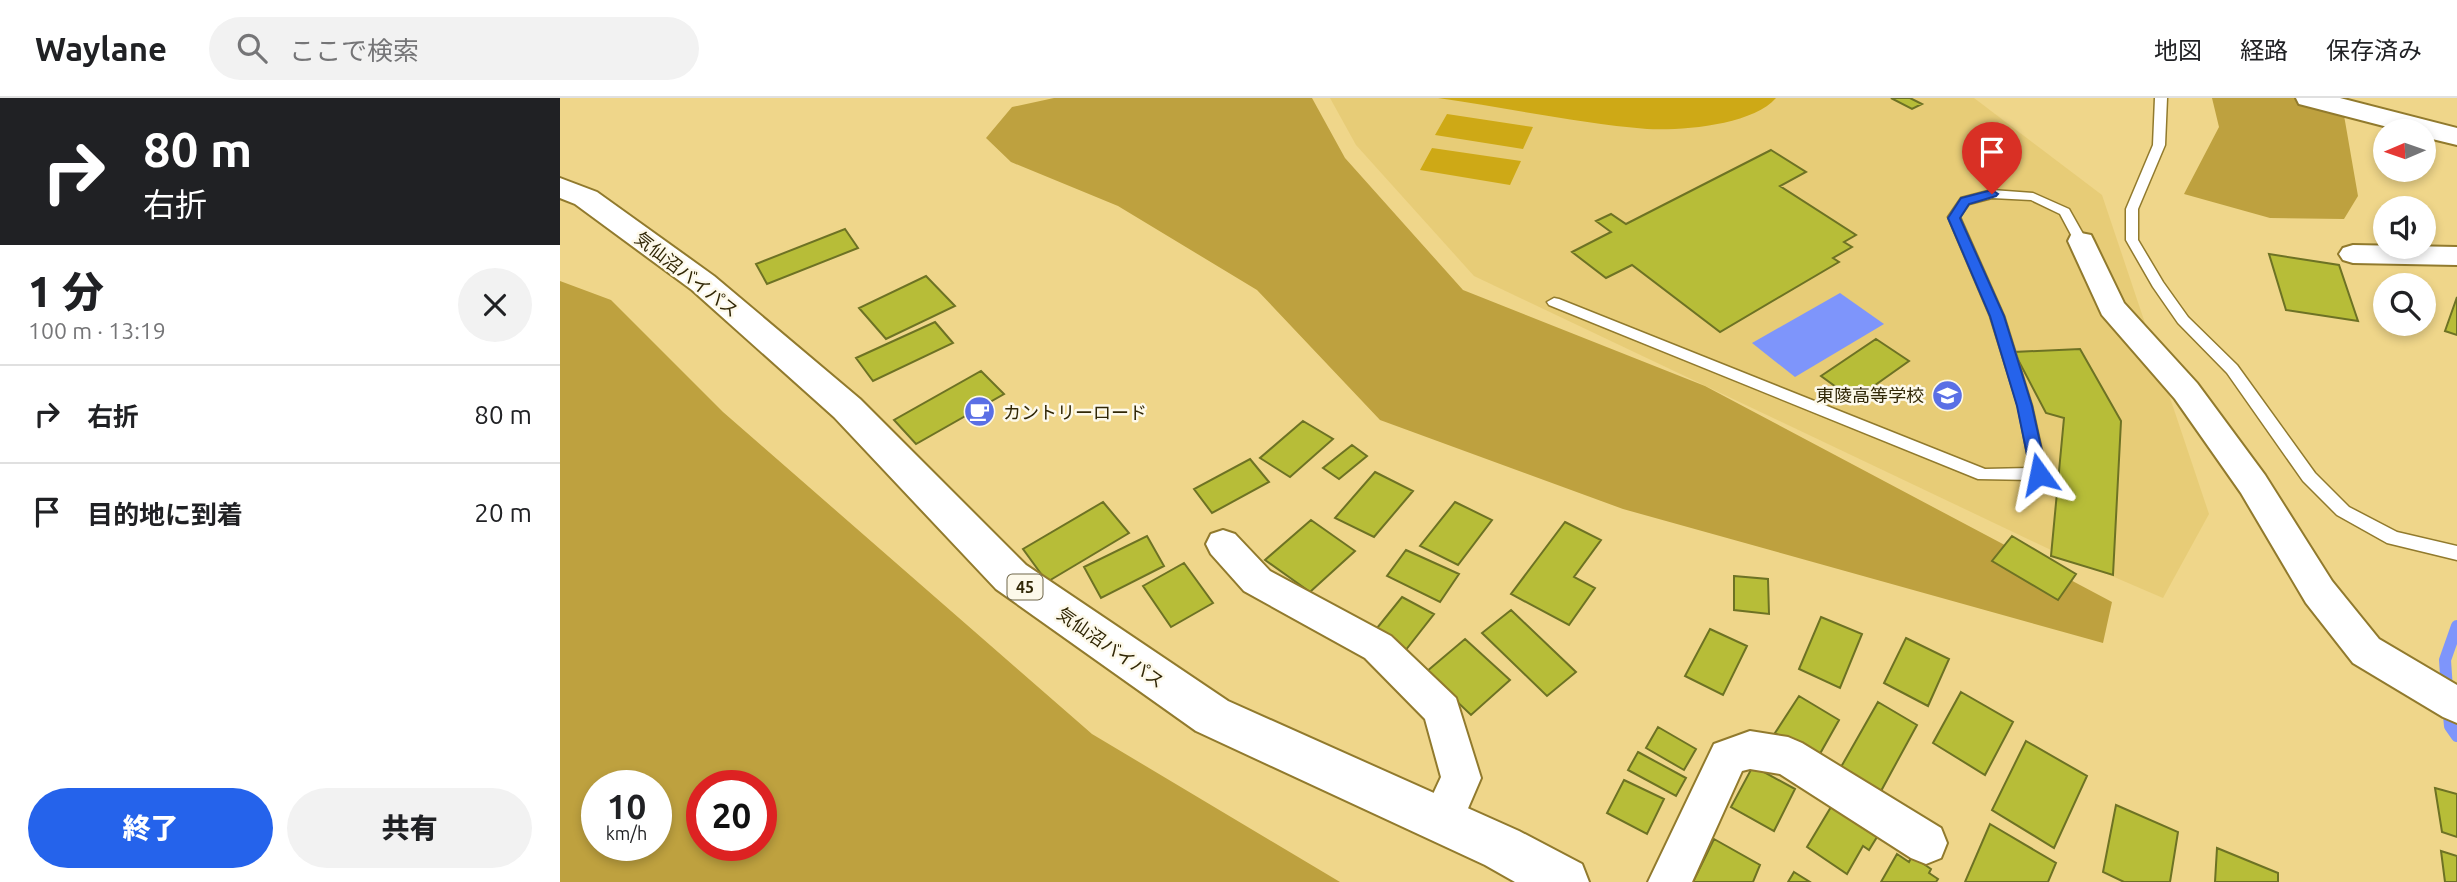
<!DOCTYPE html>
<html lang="ja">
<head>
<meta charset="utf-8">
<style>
  body { margin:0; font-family:Ubuntu,"Noto Sans JP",sans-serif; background:#f2f2f2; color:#202124; height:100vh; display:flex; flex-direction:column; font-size:26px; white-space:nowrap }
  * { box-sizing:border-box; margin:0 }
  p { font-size:23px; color:#757577 }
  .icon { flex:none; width:38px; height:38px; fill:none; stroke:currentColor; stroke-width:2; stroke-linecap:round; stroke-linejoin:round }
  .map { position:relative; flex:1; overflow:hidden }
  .sheet { display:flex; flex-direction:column; background:#fff; width:560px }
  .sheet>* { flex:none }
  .top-card { background:#202124; color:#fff; overflow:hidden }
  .needle { width:46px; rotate:268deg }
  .buttons { position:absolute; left:1813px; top:21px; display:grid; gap:14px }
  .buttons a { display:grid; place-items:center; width:63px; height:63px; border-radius:50%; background:#fff; box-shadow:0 4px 10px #0003; font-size:35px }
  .speed { position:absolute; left:21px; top:672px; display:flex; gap:14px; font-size:35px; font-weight:700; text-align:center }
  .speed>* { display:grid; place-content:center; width:91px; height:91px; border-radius:50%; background:#fff; box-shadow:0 4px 10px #0003; line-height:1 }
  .speed small { font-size:18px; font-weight:400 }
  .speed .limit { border:10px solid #d22; background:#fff; color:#111 }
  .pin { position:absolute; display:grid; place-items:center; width:60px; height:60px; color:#fff; margin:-72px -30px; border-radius:50% 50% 50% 0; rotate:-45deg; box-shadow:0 0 7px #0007 }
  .pin .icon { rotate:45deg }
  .me { position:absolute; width:77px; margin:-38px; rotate:348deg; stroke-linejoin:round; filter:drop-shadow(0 0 5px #0008) }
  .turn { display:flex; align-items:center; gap:24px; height:147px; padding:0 28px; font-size:32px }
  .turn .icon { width:91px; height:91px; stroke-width:2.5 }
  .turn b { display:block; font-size:49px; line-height:60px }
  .round { display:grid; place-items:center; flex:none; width:74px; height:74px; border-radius:37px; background:#f2f2f2 }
  .head { display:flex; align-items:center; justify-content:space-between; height:119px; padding:0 28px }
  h1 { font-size:42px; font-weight:800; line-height:52px }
  .button { display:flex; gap:14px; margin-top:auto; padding:14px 28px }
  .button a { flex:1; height:80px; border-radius:42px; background:#2563eb; color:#fff; font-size:28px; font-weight:800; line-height:80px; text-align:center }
  .button a+a { background:#f2f2f2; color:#202124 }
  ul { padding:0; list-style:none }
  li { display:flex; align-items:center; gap:21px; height:98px; padding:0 28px; border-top:2px solid #e0e0e0 }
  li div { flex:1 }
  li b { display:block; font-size:26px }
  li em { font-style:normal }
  header { display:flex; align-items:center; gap:42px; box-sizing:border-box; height:98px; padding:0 35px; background:#fff; border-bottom:2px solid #e0e0e0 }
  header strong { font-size:33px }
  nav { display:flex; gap:38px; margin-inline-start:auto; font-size:24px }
  .search { width:490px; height:63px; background:#f2f2f2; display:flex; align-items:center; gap:18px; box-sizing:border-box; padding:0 24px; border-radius:38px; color:#757577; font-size:26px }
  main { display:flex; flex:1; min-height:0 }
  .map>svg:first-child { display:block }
  .built { fill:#e7cc77 }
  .green { fill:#cea916 }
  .forest { fill:#bea13f; fill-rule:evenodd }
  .water { fill:#7e95fb }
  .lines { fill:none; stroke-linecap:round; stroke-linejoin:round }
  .stream { stroke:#7e95fb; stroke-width:12 }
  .building { fill:#b7bd38; stroke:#6d7224; stroke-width:2 }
  .lane-casing { stroke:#917a2d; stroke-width:3 }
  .street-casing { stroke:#917a2d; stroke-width:4 }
  .highway-casing { stroke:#917a2d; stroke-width:4 }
  .lane { fill:#fff; fill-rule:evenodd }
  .street { fill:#fff; fill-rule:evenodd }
  .highway { fill:#fff; fill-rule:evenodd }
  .route { fill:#2563eb; stroke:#184099; stroke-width:2 }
  .labels { text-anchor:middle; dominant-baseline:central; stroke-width:5; stroke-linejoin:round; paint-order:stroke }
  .shield { fill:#fdf9ea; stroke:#6e664a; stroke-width:2 }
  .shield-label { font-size:16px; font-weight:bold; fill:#312706 }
  .street-label { font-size:18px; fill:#312706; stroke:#fdf9ea }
  .poi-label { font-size:18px; fill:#312706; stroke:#fdf9ea; text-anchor:end }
</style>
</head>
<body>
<header>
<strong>Waylane</strong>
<div class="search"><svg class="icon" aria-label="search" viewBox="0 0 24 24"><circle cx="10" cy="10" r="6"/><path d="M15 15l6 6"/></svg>ここで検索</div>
<nav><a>地図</a><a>経路</a><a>保存済み</a></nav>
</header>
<main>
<section class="sheet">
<div class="top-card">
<div class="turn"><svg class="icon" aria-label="right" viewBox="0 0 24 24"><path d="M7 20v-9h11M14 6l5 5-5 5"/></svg><div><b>80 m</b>右折</div></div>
</div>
<div class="head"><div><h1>1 分</h1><p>100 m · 13:19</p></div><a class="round"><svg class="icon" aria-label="close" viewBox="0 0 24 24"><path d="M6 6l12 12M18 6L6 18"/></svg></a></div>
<ul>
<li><svg class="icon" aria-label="right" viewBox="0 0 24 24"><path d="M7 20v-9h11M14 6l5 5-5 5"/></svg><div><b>右折</b></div><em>80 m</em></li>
<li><svg class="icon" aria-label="arrive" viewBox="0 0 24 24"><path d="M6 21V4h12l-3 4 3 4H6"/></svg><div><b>目的地に到着</b></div><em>20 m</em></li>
</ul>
<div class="button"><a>終了</a><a>共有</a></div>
</section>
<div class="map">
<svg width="1897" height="784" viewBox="0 0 1897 784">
  <rect width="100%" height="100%" fill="#efd68a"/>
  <!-- built -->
  <path class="built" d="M 770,0 L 1414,0 L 1542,97 L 1649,416 L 1603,500 L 1489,451 L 914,178 L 796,47 Z"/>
  <!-- green -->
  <path class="green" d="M 878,0 L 1216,0 C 1193,27 1121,33 1087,31 C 1018,25 947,10 878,0 Z
    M 887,16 L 973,29 L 963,51 L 875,37 Z
    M 872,50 L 961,63 L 950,87 L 860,72 Z"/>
  <!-- forest -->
  <path class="forest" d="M 494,0 L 752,0 L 785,60 L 903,192 L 1145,288 L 1552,504 L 1543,545 L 1063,411 L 820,322 L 697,192 L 558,108 L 451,64 L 426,40 L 452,9 Z
    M 1652,0 L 1781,0 L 1798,98 L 1784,121 L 1710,120 L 1624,96 L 1659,29 Z
    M 0,183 L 51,202 L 163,314 L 532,636 L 780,784 L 0,784 ZM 37,688 L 96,688 L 96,747 L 37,747 ZM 142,688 L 201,688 L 201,747 L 142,747 Z"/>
  <!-- water -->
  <path class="water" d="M 1280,195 L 1324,226 L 1235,279 L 1192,245 Z"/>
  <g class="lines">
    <!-- stream -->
    <path class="stream" d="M 1887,592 L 1885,562 L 1897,528
      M 1888,608 L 1890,628 L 1897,638"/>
  </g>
  <!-- building -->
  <path class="building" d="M 1331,0 L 1350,0 L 1362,6 L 1352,11 Z
    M 1211,52 L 1246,74 L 1220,88 L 1296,137 L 1284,144 L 1292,149 L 1273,160 L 1279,164 L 1160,234 L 1072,167 L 1046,180 L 1012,154 L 1051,134 L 1036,123 L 1051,116 L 1066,126 Z
    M 285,131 L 298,150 L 207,186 L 196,166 Z
    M 1709,156 L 1779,167 L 1798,223 L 1726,212 Z
    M 366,178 L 395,208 L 326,241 L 299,210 Z
    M 1897,199 L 1897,237 L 1885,233 Z
    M 375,224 L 393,245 L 313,283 L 296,260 Z
    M 1316,241 L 1349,263 L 1294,302 L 1261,278 Z
    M 1520,251 L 1561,323 L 1553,477 L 1491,458 L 1504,320 L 1486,315 L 1454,254 Z
    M 421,273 L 444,296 L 356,346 L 334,322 Z
    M 743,323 L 773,341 L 730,379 L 700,360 Z
    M 792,347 L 807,358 L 779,381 L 763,370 Z
    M 690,361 L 709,384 L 652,415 L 634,391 Z
    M 815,374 L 853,393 L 814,439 L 775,420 Z
    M 543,404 L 569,435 L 487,484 L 463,451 Z
    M 895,404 L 932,422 L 898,467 L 860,448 Z
    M 751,422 L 795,453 L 750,494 L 705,462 Z
    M 1005,424 L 1041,442 L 1014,479 L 1035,490 L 1009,527 L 951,496 Z
    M 587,438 L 604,468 L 541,500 L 524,469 Z
    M 1452,438 L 1516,476 L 1498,502 L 1432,463 Z
    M 846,452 L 899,476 L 880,504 L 827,478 Z
    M 624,465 L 653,505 L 611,529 L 583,488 Z
    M 1174,478 L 1208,481 L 1209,516 L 1174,512 Z
    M 842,499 L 874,516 L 845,553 L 813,535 Z
    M 951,512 L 1016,574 L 987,598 L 922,535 Z
    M 1261,519 L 1302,536 L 1280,590 L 1239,571 Z
    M 1150,531 L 1187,548 L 1163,597 L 1125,578 Z
    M 1346,540 L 1389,561 L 1368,608 L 1324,585 Z
    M 905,541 L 950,582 L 911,617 L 866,574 Z
    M 1401,594 L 1453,624 L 1425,677 L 1373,645 Z
    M 1239,598 L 1279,622 L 1257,661 L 1215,635 Z
    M 1318,604 L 1357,627 L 1321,693 L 1281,669 Z
    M 1098,629 L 1136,651 L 1124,672 L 1086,650 Z
    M 1466,643 L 1527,678 L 1494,750 L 1432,712 Z
    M 1078,654 L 1126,680 L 1116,698 L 1068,672 Z
    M 1193,668 L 1235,691 L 1214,733 L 1171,709 Z
    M 1064,682 L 1104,701 L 1087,736 L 1047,715 Z
    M 1875,690 L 1897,696 L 1897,739 L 1882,734 Z
    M 1556,707 L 1618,734 L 1610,784 L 1564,784 L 1543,774 Z
    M 1271,709 L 1317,739 L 1309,752 L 1303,748 L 1287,776 L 1247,749 Z
    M 1430,726 L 1496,765 L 1488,784 L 1405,784 Z
    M 1154,741 L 1200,767 L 1193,784 L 1133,784 Z
    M 1657,750 L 1718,775 L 1718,784 L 1655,784 Z
    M 1881,753 L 1897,758 L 1897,784 L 1885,784 Z
    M 1337,756 L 1349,764 L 1352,758 L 1371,771 L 1369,775 L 1378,781 L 1376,784 L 1321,784 Z
    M 1234,774 L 1250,784 L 1228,784 Z"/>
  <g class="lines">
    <defs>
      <path id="lane" d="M 1595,0 L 1607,0 L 1605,47 L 1578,111 L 1578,142 L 1603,184 L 1628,219 L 1677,267 L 1755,375 L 1789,409 L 1837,434 L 1897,448 L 1897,462 L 1827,445 L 1777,417 L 1743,383 L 1667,275 L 1618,225 L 1593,189 L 1566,142 L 1566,111 L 1593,47 Z
        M 1432,92 L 1473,95 L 1509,111 L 1527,143 L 1526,146 L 1516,146 L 1500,116 L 1471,102 L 1432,100 L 1409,106 L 1400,119 L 1444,218 L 1472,308 L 1487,376 L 1479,382 L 1418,381 L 989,207 L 987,204 L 994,200 L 999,201 L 1425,371 L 1470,370 L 1458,308 L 1430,218 L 1388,119 L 1401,100 Z"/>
      <path id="street" d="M 1521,135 L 1531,137 L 1534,143 L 1564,205 L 1637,285 L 1705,377 L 1772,483 L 1819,541 L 1897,587 L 1897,625 L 1883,619 L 1793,565 L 1746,505 L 1681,395 L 1615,301 L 1542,217 L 1508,143 L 1511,137 Z
        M 1793,147 L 1897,149 L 1897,167 L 1793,165 L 1783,162 L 1779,156 L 1783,150 Z
        M 663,432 L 675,436 L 710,473 L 831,538 L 896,600 L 921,680 L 897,736 L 882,742 L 867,736 L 861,722 L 881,679 L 865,621 L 805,560 L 684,493 L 651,456 L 646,446 L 651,436 Z
        M 1190,633 L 1228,639 L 1242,645 L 1381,730 L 1387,745 L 1381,760 L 1366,766 L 1351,760 L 1220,676 L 1190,671 L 1182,673 L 1132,784 L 1088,784 L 1154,646 Z"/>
      <path id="highway" d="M 1736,0 L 1780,0 L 1897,30 L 1897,47 L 1864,39 L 1864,33 L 1843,33 L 1739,6 Z
        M 0,80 L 37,94 L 154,178 L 300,301 L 466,467 L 668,603 L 959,733 L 1022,766 L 1029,784 L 955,784 L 925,767 L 636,633 L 436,491 L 274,319 L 132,192 L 15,106 L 0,100 Z"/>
    </defs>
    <!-- lane casing -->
    <use href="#lane" class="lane-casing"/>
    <!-- street casing -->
    <use href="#street" class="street-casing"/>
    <!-- highway casing -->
    <use href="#highway" class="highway-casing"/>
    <!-- lane -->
    <use href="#lane" class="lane"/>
    <!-- street -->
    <use href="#street" class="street"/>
    <!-- highway -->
    <use href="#highway" class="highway"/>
  </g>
  <!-- route -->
  <path class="route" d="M 1432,92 L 1438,96 L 1436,98 L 1409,106 L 1400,120 L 1444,218 L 1472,308 L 1487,376 L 1479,382 L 1471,376 L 1457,308 L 1430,218 L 1388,120 L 1401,100 Z"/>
  <!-- icons -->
  <defs>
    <symbol id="school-disc" viewBox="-11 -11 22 22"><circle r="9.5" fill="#5a6fe5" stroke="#fdf9ea"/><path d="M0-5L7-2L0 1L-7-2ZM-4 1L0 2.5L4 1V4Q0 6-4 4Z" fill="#fff"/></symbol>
    <symbol id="cafe-disc" viewBox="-11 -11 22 22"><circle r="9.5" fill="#5a6fe5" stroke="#fdf9ea"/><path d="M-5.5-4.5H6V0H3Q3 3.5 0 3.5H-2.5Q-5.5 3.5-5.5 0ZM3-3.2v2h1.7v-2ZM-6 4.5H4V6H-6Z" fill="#fff"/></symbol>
  </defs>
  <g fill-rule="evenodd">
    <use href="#school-disc" x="1370" y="280" width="35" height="35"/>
    <use href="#cafe-disc" x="402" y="296" width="35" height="35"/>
  </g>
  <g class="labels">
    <!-- shield labels -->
    <rect class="shield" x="447.5" y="476.5" width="35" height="25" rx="5"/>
    <g class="shield-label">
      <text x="465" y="489">45</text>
    </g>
    <!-- street labels -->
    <g class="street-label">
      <text transform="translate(127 176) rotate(38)">気仙沼バイパス</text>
      <text transform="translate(551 549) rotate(35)">気仙沼バイパス</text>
    </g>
    <!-- poi labels -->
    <g class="poi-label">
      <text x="1364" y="297">東陵高等学校</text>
      <text x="443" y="314" text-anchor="start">カントリーロード</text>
    </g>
  </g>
</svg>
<div class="buttons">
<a><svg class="needle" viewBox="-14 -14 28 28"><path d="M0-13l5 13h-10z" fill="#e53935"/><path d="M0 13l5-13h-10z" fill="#757577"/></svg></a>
<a><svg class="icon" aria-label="sound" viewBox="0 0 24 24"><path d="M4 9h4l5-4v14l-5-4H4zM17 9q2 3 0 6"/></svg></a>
<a><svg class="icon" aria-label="search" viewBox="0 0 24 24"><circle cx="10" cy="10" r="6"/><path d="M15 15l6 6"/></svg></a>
</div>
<div class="speed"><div>10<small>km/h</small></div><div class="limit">20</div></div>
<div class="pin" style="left:1432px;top:96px;background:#d93025"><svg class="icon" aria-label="arrive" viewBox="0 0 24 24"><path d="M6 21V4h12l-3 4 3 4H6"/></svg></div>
<svg class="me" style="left:1479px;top:376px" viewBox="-20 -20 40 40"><path d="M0-17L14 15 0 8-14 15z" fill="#2563eb" stroke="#fff" stroke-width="4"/></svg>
</div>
</main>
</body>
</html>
